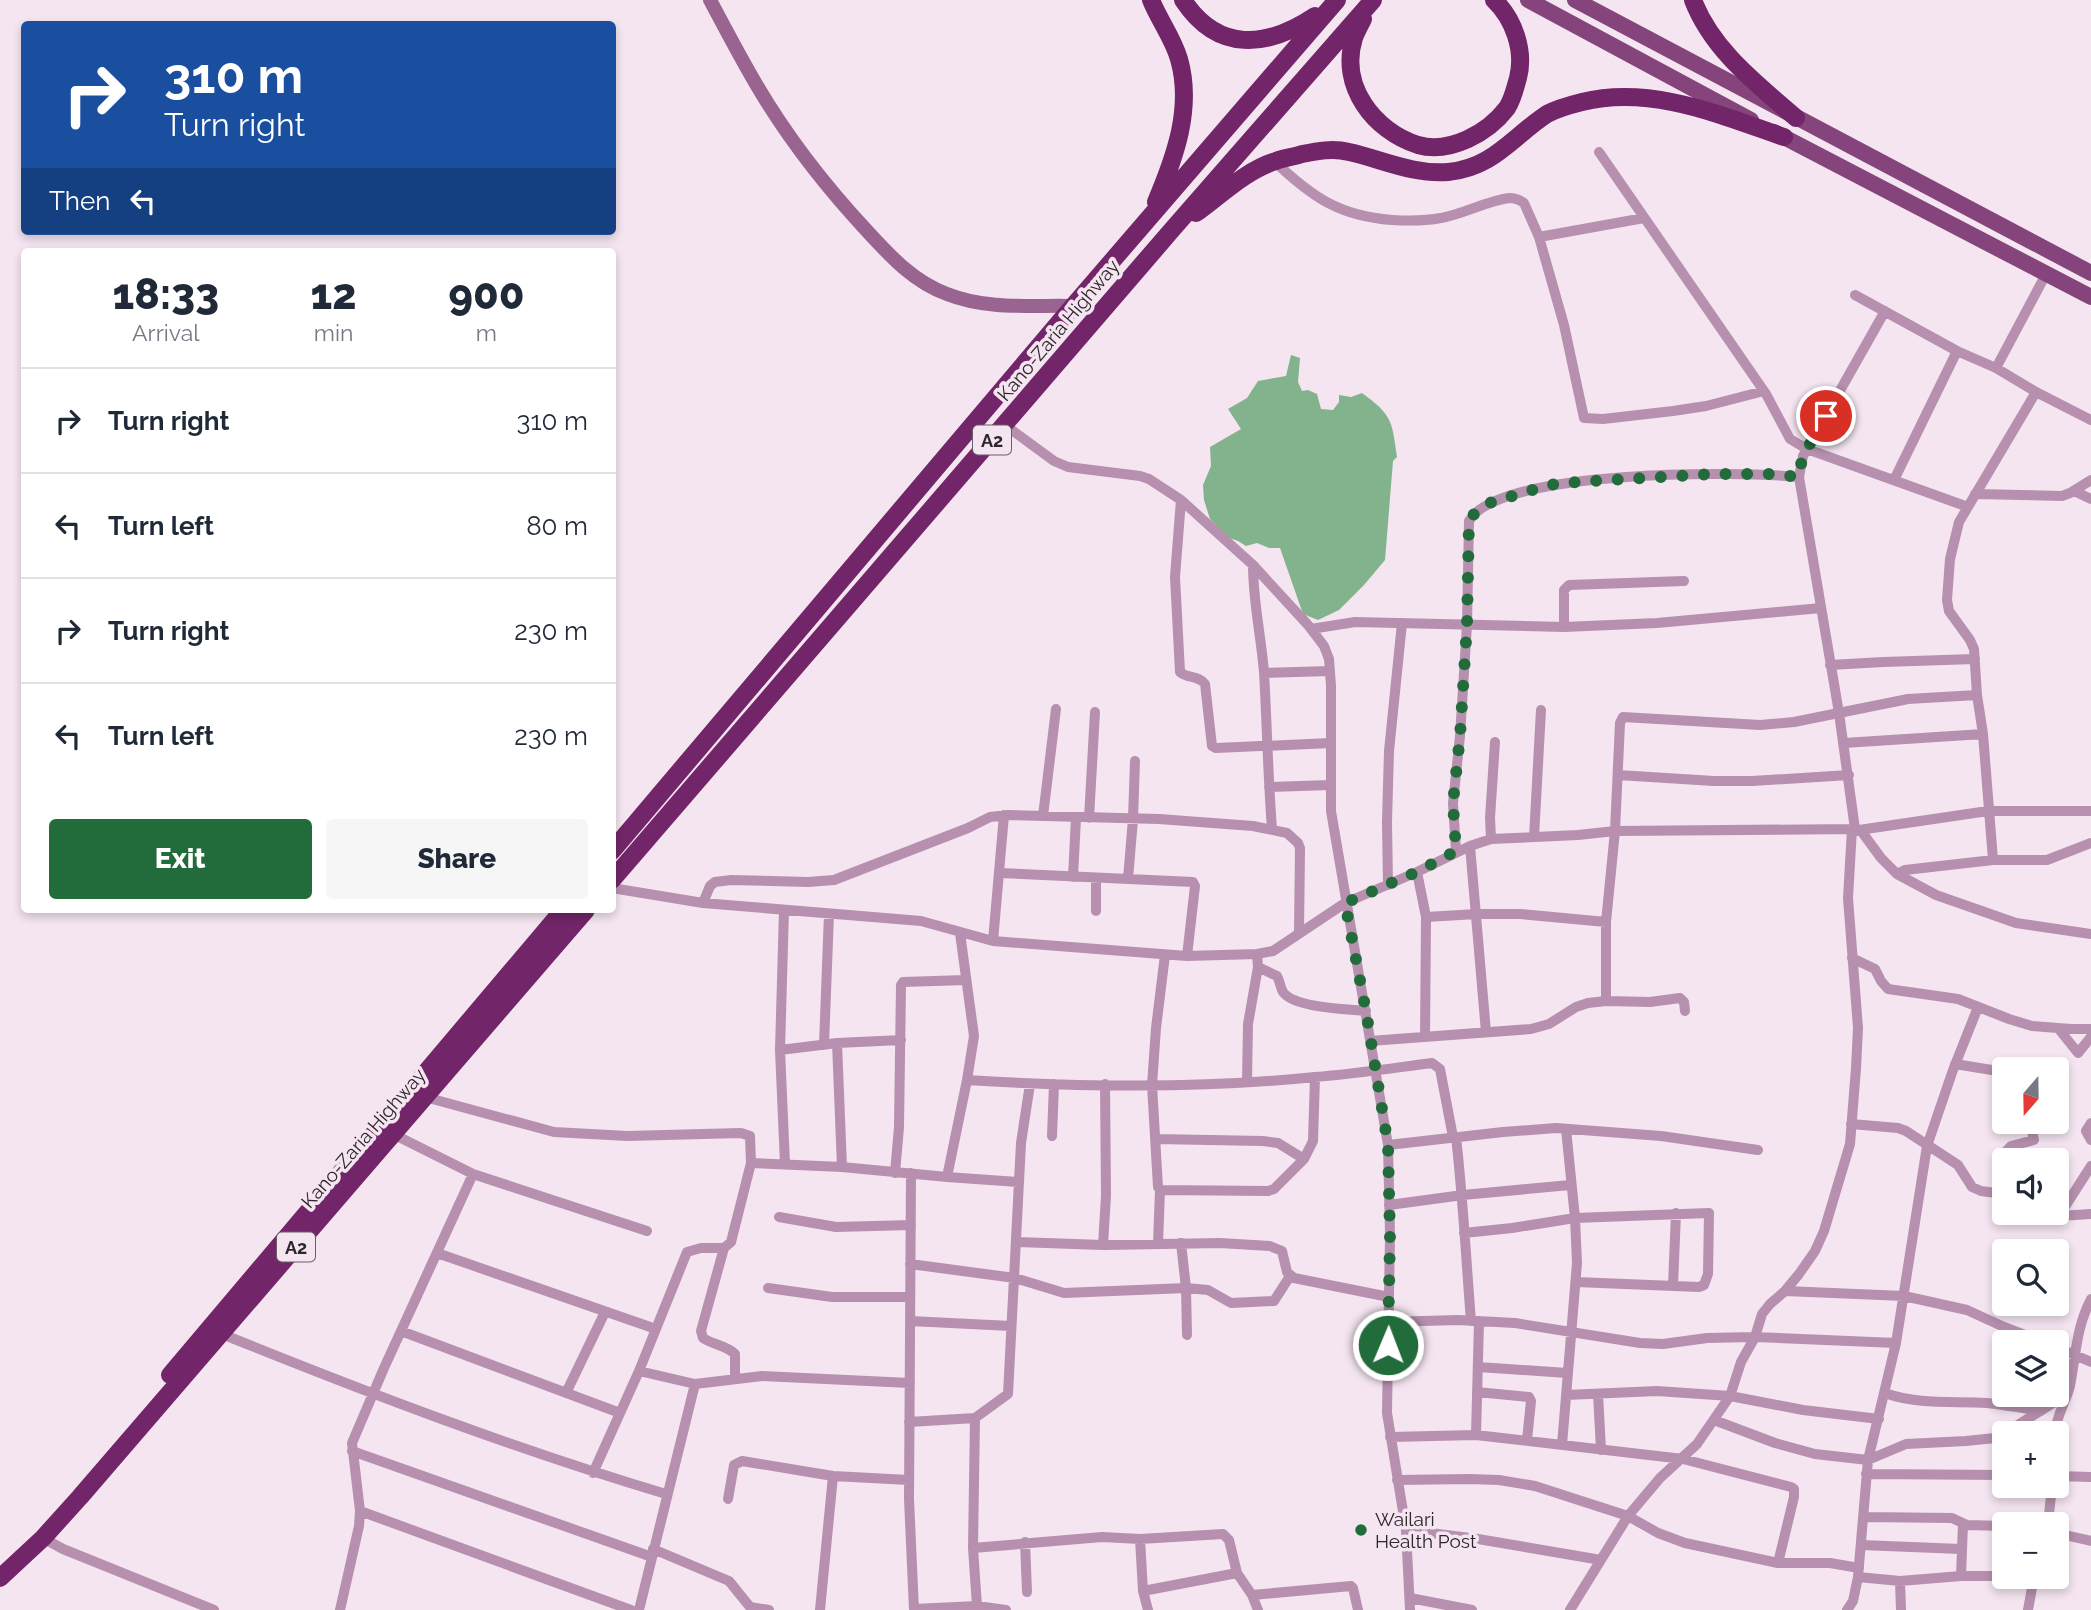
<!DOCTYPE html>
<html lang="en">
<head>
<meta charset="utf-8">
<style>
  body { margin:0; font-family:Raleway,sans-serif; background:#f6f6f7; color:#1f2937; height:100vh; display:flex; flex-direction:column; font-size:26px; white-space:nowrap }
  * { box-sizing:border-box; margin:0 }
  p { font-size:23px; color:#747a83 }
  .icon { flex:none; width:38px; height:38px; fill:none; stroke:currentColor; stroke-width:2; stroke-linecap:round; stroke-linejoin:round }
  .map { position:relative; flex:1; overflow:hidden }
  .details { position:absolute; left:21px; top:248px; width:595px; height:665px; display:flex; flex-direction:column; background:#fff; border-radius:7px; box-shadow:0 4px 10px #0003 }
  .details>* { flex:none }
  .banner { position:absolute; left:21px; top:21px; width:595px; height:214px; border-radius:7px; box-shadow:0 4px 10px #0003; background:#1a4fa0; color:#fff; overflow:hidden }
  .needle { width:46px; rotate:200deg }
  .fabs { position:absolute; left:1992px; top:1057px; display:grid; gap:14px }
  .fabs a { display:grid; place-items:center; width:77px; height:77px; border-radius:7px; background:#fff; box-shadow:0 4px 10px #0003; font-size:35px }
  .pin { position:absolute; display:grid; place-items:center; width:60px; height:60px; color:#fff; margin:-30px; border:4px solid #fff; border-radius:50%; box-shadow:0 2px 7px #0007 }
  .me { position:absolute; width:77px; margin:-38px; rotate:1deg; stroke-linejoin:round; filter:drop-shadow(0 0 5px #0008) }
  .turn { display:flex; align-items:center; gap:24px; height:147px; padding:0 28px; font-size:32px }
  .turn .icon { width:91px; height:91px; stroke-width:2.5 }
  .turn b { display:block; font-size:49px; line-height:60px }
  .then { display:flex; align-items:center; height:66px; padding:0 28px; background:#0003; gap:14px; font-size:26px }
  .eta { display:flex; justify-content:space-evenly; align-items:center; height:119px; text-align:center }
  .eta b { font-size:42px; font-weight:800; line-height:49px }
  .action { display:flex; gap:14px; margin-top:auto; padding:14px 28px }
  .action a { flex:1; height:80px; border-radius:7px; background:#226c3b; color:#fff; font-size:28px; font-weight:800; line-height:80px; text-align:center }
  .action a+a { background:#f6f6f7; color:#1f2937 }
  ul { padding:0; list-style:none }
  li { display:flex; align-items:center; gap:21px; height:105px; padding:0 28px; border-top:2px solid #e0e1e3 }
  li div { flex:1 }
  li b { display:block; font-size:26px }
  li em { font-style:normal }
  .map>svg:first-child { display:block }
  .forest { fill:#83b38d }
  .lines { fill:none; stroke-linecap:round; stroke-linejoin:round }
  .street { stroke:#b690ae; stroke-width:10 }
  .secondary { stroke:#9a6490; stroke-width:14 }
  .primary { stroke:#85447b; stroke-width:16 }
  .highway { stroke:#722568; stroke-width:18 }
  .route { stroke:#226c3b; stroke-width:12; stroke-dasharray:0 21.6 }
  .poi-dot { fill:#226c3b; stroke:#f4e5f1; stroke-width:2.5 }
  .labels { text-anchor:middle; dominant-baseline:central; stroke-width:7; stroke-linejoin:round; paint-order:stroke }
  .shield { fill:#f4e5f1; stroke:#686066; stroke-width:2 }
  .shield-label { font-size:18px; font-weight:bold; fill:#2c272b }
  .street-label { font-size:19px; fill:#2c272b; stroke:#f4e5f1 }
  .poi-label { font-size:19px; fill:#2c272b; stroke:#f4e5f1; text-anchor:start }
</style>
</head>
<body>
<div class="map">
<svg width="2091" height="1610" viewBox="0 0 2091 1610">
  <rect width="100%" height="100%" fill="#f4e5f1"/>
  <!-- forest -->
  <path class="forest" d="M 1291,355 L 1300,358 L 1298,382 L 1302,391 L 1308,390 L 1317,394 L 1321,409 L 1333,410 L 1339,402 L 1339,395 L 1351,397 L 1362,393 C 1392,415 1392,420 1397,457 L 1393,461 L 1385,560 L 1364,585 L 1339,610 L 1318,620 L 1303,614 L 1280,548 L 1269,548 L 1257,543 L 1246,546 L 1238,541 L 1227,537 L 1210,519 L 1204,500 L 1203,485 L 1211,466 L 1210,447 L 1241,429 L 1228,409 L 1247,398 L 1258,381 L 1286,376 Z"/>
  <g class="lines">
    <!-- street -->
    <path class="street" d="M 1599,152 L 1766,394 L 1790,439 L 1807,449 L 1968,507
      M 1274,161 C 1312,197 1339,216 1392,220 C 1409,221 1425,221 1441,218 C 1464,214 1486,201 1509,198 C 1515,198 1520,200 1524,203 L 1539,237 L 1564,325 L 1584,418 L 1603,419 L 1673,411 L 1706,406 L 1764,391
      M 1539,237 L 1644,218
      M 1855,295 L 1957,351 L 1996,368 L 2036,392 L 2091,420
      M 1996,368 L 2046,274
      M 1005,425 L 1054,461 L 1068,467 L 1140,476 L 1149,479 L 1181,500 L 1253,565 L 1308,625 L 1324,646 L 1329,659 L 1331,686 L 1331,811 L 1388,1145 L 1390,1235 L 1387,1413 L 1406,1530 L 1410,1610
      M 1894,480 L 1957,351
      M 2074,491 L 2091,499
      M 1975,494 L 2062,496 L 2070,493 L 2091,480
      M 1181,500 L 1175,577 L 1180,672 C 1188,679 1198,675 1205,684 L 1212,746 L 1216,748 L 1331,743
      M 1253,565 C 1253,601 1261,636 1264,672 C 1267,725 1268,777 1272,829
      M 1564,627 L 1564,590 L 1569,585 L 1684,581
      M 1311,629 L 1355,622 L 1564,627 L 1657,623 L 1821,608
      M 1830,665 L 1883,662 L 1975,659
      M 1264,673 L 1330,671
      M 1844,743 L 1983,734
      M 1618,775 L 1714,781 L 1752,781 L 1849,775
      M 1269,787 L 1331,785
      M 1043,816 L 1056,709
      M 1089,818 L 1095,712
      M 1855,829 L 1839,713 L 1799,477 L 1803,456 L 1885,311
      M 1859,830 L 1988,811 L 2091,811
      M 1534,837 L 1541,710
      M 1491,839 L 1490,818 L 1495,742
      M 1470,846 L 1486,1032
      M 1456,851 L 1453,803 L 1460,736 L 1467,625 L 1469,521 C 1498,469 1740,471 1799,477
      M 1993,860 L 1983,734 L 1977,695 L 1974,649 L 1970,640 L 1949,611 L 1947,600 L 1950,559 L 1959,522 L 2036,392
      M 1417,872 L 1426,917 L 1425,1037
      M 1000,873 L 1193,882 L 1195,886 L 1187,956
      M 1897,874 L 1905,870 L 1993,860 L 2047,860 L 2091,843
      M 1073,877 L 1076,818
      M 1128,879 L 1133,819 L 1135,761
      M 1388,885 L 1387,822 L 1389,751 L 1402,623
      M 612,888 L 703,903 L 921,921 L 993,941 L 1187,956 L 1257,954 L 1273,951 L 1345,903 L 1417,872 L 1470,846 L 1491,839 L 1578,835 L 1615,831 L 1855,829 L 1862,832 L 1881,858 L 1897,874 L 1936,895 L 2016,923 L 2091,934
      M 703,903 L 710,886 L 715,882 L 731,880 L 808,882 L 834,880 L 968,828 L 990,817 L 1008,815 L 1159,819 L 1253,826 L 1287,833 L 1298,843 L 1300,848 L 1299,933
      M 784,910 L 780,1050 L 785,1164
      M 1096,911 L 1096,878
      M 1426,917 L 1477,914 L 1520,914 L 1606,922
      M 993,941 L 1004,815
      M 1257,954 L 1258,967 L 1277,976 C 1280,981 1280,987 1283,992 C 1294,1008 1347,1009 1366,1011
      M 1852,958 L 1875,969 L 1881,981 L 1888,989 L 1958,999 L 2009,1019 L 2032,1026 L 2071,1029 L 2091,1029
      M 1606,1001 L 1606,922 L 1615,831 L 1620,723 L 1623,717 L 1760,725 L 1794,722 L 1908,699 L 1977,695
      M 2058,1028 L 2078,1053 L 2091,1037
      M 1370,1041 L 1531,1029 L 1549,1024 L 1576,1007 L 1588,1003 L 1606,1001 L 1650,1002 L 1680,998 L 1684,1002 L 1685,1011
      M 837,1043 L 842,1167
      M 824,1045 L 829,914
      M 780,1050 L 837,1043 L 901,1040
      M 1955,1064 L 2004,1072 L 2004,1090
      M 967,1080 C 1081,1087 1201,1089 1315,1077 C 1354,1074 1393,1068 1432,1063 L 1440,1069 L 1453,1137
      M 1247,1082 L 1248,1024 L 1258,967
      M 425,1097 L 554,1132 L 627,1136 L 741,1133 L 750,1136 L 751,1163 L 731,1242 L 724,1248 L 701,1248 L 687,1252 L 639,1371 L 593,1473
      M 2091,1123 L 2086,1131 L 2091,1140
      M 1851,1124 L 1898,1128 L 1906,1131 L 1958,1165 L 1972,1187 L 1981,1191 L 2004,1194
      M 393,1134 L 473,1174 L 647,1231
      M 1052,1136 L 1054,1084
      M 1456,1137 C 1463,1198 1466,1259 1471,1321
      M 1156,1139 L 1263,1141 L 1278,1143 L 1304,1159
      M 1388,1145 L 1503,1132 L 1556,1128 L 1661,1136 L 1758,1150
      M 2004,1162 L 2000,1158 L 2011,1146 L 2034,1140 L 2030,1122
      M 751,1163 L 842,1167 L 947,1177 L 1019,1182
      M 895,1173 L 899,1127 L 901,985 L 903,982 L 966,980
      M 911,1173 L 909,1499 L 914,1610
      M 947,1177 L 967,1080 L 974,1036 L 960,933
      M 1160,1190 L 1268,1191 L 1274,1189 L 1304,1159 L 1313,1141 L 1315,1077
      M 1389,1205 L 1463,1195 L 1570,1185
      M 2042,1213 L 2059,1216 L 2091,1214
      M 2059,1216 L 2091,1166
      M 779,1217 L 836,1227 L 911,1225
      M 1464,1233 L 1512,1228 L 1575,1218 L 1709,1213 L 1708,1274 L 1704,1285 L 1699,1287 L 1576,1282
      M 1017,1242 L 1103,1245 L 1220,1243 L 1270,1246 L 1282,1251 L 1287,1272 L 1294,1278 L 1389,1297
      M 1181,1243 L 1186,1288 L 1187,1335
      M 1158,1244 L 1160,1190 L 1158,1187 L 1152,1085 L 1156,1028 L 1165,955
      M 1103,1245 L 1106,1196 L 1105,1084
      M 724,1248 L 701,1331 L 703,1338 C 713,1345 726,1345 735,1354 L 735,1378
      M 437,1253 L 656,1329
      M 910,1264 L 1015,1278 L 1064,1293 L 1186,1288 L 1208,1290 L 1231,1303 L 1274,1301 L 1290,1276
      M 1673,1286 L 1676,1213
      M 768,1288 L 832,1297 L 910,1297
      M 1785,1291 L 1904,1296 L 1967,1310 L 2004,1327 L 2044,1342
      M 910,1321 L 1011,1326
      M 1388,1322 L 1458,1320 L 1515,1323 L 1640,1343 L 1663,1344 L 1707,1338 L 1755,1337 L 1896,1343
      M 401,1331 L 620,1413
      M 222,1334 C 368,1393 515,1449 666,1494
      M 2056,1347 L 2091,1362
      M 1478,1367 L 1567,1373
      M 639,1371 L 695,1384 L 762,1376 L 910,1383
      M 1477,1392 L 1529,1397 L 1531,1401 L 1527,1440
      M 566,1393 L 605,1312
      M 1885,1393 C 1918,1405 1952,1401 1987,1403 C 2005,1405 2023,1408 2041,1411
      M 1598,1394 L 1601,1450
      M 1566,1395 L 1657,1391 L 1730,1396 L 1803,1410 L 1879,1419
      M 975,1418 L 973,1548 L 977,1606
      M 1714,1420 L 1775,1443 L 1815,1454 L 1868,1460 L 1906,1444 L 1966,1441 L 1995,1438 L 2004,1434
      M 909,1422 L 975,1418 L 1008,1394 L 1021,1143 L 1030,1084
      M 2005,1433 L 2066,1395
      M 2055,1433 C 2056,1416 2066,1402 2070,1386 C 2076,1356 2076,1327 2091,1299
      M 1476,1435 L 1479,1321
      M 1390,1437 L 1476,1435 L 1683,1459 L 1791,1487 L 1794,1489 L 1794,1497 L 1778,1563
      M 1562,1445 L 1577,1263 L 1575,1218 L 1566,1129
      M 352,1451 L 652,1557
      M 1866,1474 L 2004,1475
      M 2056,1476 L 2091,1477
      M 1397,1480 L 1470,1479 L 1499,1480 L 1535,1486 L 1628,1516 L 1658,1533 L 1685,1543 L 1778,1563 L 1830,1563 L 1859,1568
      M 728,1499 L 734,1465 L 742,1461 L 833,1476 L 909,1480
      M 360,1511 L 631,1610
      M 1863,1517 L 1952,1518 L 1967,1525 L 2004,1526
      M 2048,1524 L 2052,1486
      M 1406,1530 L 1478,1539 L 1601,1560
      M 2056,1533 L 2091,1541
      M 43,1538 L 63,1549 L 214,1610
      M 1140,1539 L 1143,1591 L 1148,1610
      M 1025,1542 L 1027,1592
      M 1861,1545 L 1961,1549
      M 973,1548 L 1102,1537 L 1140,1539 L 1223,1534 L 1229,1540 L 1237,1573
      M 653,1549 L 729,1581 L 750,1607 L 769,1610
      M 1961,1576 L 1963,1524
      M 1858,1577 L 1900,1581 L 1961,1576 L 2004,1576
      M 1900,1581 L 1901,1610
      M 1143,1591 L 1237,1573 L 1252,1595 L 1258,1610
      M 1252,1595 L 1351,1586 L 1353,1588 L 1358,1610
      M 1410,1598 L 1472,1610
      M 914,1609 L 977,1606 L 1006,1610
      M 340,1610 L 359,1526 L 360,1511 L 352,1443 L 384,1368 L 473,1174
      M 639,1610 L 695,1384
      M 820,1610 L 833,1476
      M 1570,1610 L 1628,1516 L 1660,1478 L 1697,1444 L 1730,1396 L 1741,1362 L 1755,1337 L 1762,1314 L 1770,1304 L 1785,1291 L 1799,1274 L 1815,1251 L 1824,1231 L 1850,1144 L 1856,1068 L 1858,1028 L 1848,898 L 1852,829
      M 1847,1610 L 1853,1601 L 1858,1577 L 1868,1460 L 1896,1343 L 1927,1146 L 1953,1070 L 1978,1007
      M 2028,1610 L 2034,1577"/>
    <!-- secondary -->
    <path class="secondary" d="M 710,0 C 725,28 740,57 756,84 C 787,137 827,188 868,232 C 891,257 914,282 947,294 C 987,310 1031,305 1073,306"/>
    <!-- primary -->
    <path class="primary" d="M 1528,0 L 1751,120
      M 1575,0 L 2091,273
      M 1774,132 L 2091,297"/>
    <!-- highway -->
    <path class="highway" d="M 1151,0 C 1159,20 1173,38 1179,59 C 1193,108 1175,157 1156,202
      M 1183,0 C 1218,53 1267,48 1315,16
      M 1693,0 C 1712,50 1757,84 1796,118
      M 1363,19 C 1360,25 1356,32 1354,38 C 1339,86 1374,131 1418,145 C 1450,154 1488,133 1507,108 C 1513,99 1515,88 1518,78 C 1525,51 1514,19 1494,0
      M 1196,213 C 1220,196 1246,170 1276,161 C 1284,158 1293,157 1302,154 C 1317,151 1333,148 1349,152 C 1381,159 1414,175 1448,172 C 1493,168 1512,137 1547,114 C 1558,108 1570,105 1582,102 C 1651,85 1720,115 1784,137
      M 612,851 L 1068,312 L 1337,0
      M 612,880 L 1170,232 L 1373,0
      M 170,1375 L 563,910
      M 0,1578 L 43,1538 L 80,1497 L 586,910"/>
  </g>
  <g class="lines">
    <!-- route -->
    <path class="route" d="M 1388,1345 L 1390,1236 L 1388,1145 L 1366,1011 L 1345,903 L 1417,872 L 1456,851 L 1453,803 L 1460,736 L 1467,625 L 1469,521 L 1477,510 L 1486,504 L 1549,485 L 1576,482 L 1714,474 L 1773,474 L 1798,477 L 1803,456 L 1826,416"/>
  </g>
  <!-- markers -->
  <circle class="poi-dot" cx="1361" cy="1530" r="7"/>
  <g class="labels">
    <!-- shield labels -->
    <g class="shield">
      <rect x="973" y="425.5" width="38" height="29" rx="5"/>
      <rect x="277" y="1232.5" width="38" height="29" rx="5"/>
    </g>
    <g class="shield-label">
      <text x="992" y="440">A2</text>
      <text x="296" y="1247">A2</text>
    </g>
    <!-- street labels -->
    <g class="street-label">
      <text transform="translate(1058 330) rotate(-50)">Kano-Zaria Highway</text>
      <text transform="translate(363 1138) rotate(-49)">Kano-Zaria Highway</text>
    </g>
    <!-- poi labels -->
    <g class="poi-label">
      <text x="1375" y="1519">Wailari<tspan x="1375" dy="22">Health Post</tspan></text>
    </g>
  </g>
</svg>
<div class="fabs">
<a><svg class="needle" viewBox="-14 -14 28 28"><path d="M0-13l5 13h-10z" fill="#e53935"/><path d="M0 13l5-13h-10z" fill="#747a83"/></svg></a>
<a><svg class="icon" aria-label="sound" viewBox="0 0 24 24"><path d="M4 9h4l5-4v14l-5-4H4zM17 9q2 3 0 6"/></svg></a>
<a><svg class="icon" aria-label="search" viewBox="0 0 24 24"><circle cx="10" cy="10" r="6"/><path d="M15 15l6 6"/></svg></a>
<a><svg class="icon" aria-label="layers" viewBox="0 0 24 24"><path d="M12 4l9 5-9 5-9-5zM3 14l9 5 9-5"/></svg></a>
<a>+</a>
<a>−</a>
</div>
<div class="pin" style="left:1826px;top:416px;background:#d93025"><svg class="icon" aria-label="arrive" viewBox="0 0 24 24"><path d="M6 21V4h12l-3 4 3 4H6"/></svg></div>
<svg class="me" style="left:1388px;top:1345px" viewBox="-20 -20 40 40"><circle r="17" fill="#226c3b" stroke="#fff" stroke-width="3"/><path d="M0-11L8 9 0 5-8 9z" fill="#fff"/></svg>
<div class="banner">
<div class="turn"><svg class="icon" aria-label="right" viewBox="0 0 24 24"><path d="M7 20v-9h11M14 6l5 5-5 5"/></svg><div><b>310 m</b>Turn right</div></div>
<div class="then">Then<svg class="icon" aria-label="left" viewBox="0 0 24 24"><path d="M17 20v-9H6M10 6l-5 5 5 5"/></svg></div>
</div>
<section class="details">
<div class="eta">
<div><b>18:33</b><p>Arrival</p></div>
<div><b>12</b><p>min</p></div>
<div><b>900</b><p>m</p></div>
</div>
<ul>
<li><svg class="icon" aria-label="right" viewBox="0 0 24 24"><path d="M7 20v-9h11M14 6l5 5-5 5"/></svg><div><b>Turn right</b></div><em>310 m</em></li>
<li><svg class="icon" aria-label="left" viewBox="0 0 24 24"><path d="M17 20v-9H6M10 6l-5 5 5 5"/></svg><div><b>Turn left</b></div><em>80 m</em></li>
<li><svg class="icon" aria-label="right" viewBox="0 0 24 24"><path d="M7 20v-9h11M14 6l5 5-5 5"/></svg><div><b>Turn right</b></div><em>230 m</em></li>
<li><svg class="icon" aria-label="left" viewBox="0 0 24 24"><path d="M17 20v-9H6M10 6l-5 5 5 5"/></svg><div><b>Turn left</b></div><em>230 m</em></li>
</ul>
<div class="action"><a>Exit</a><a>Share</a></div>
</section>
</div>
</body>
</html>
